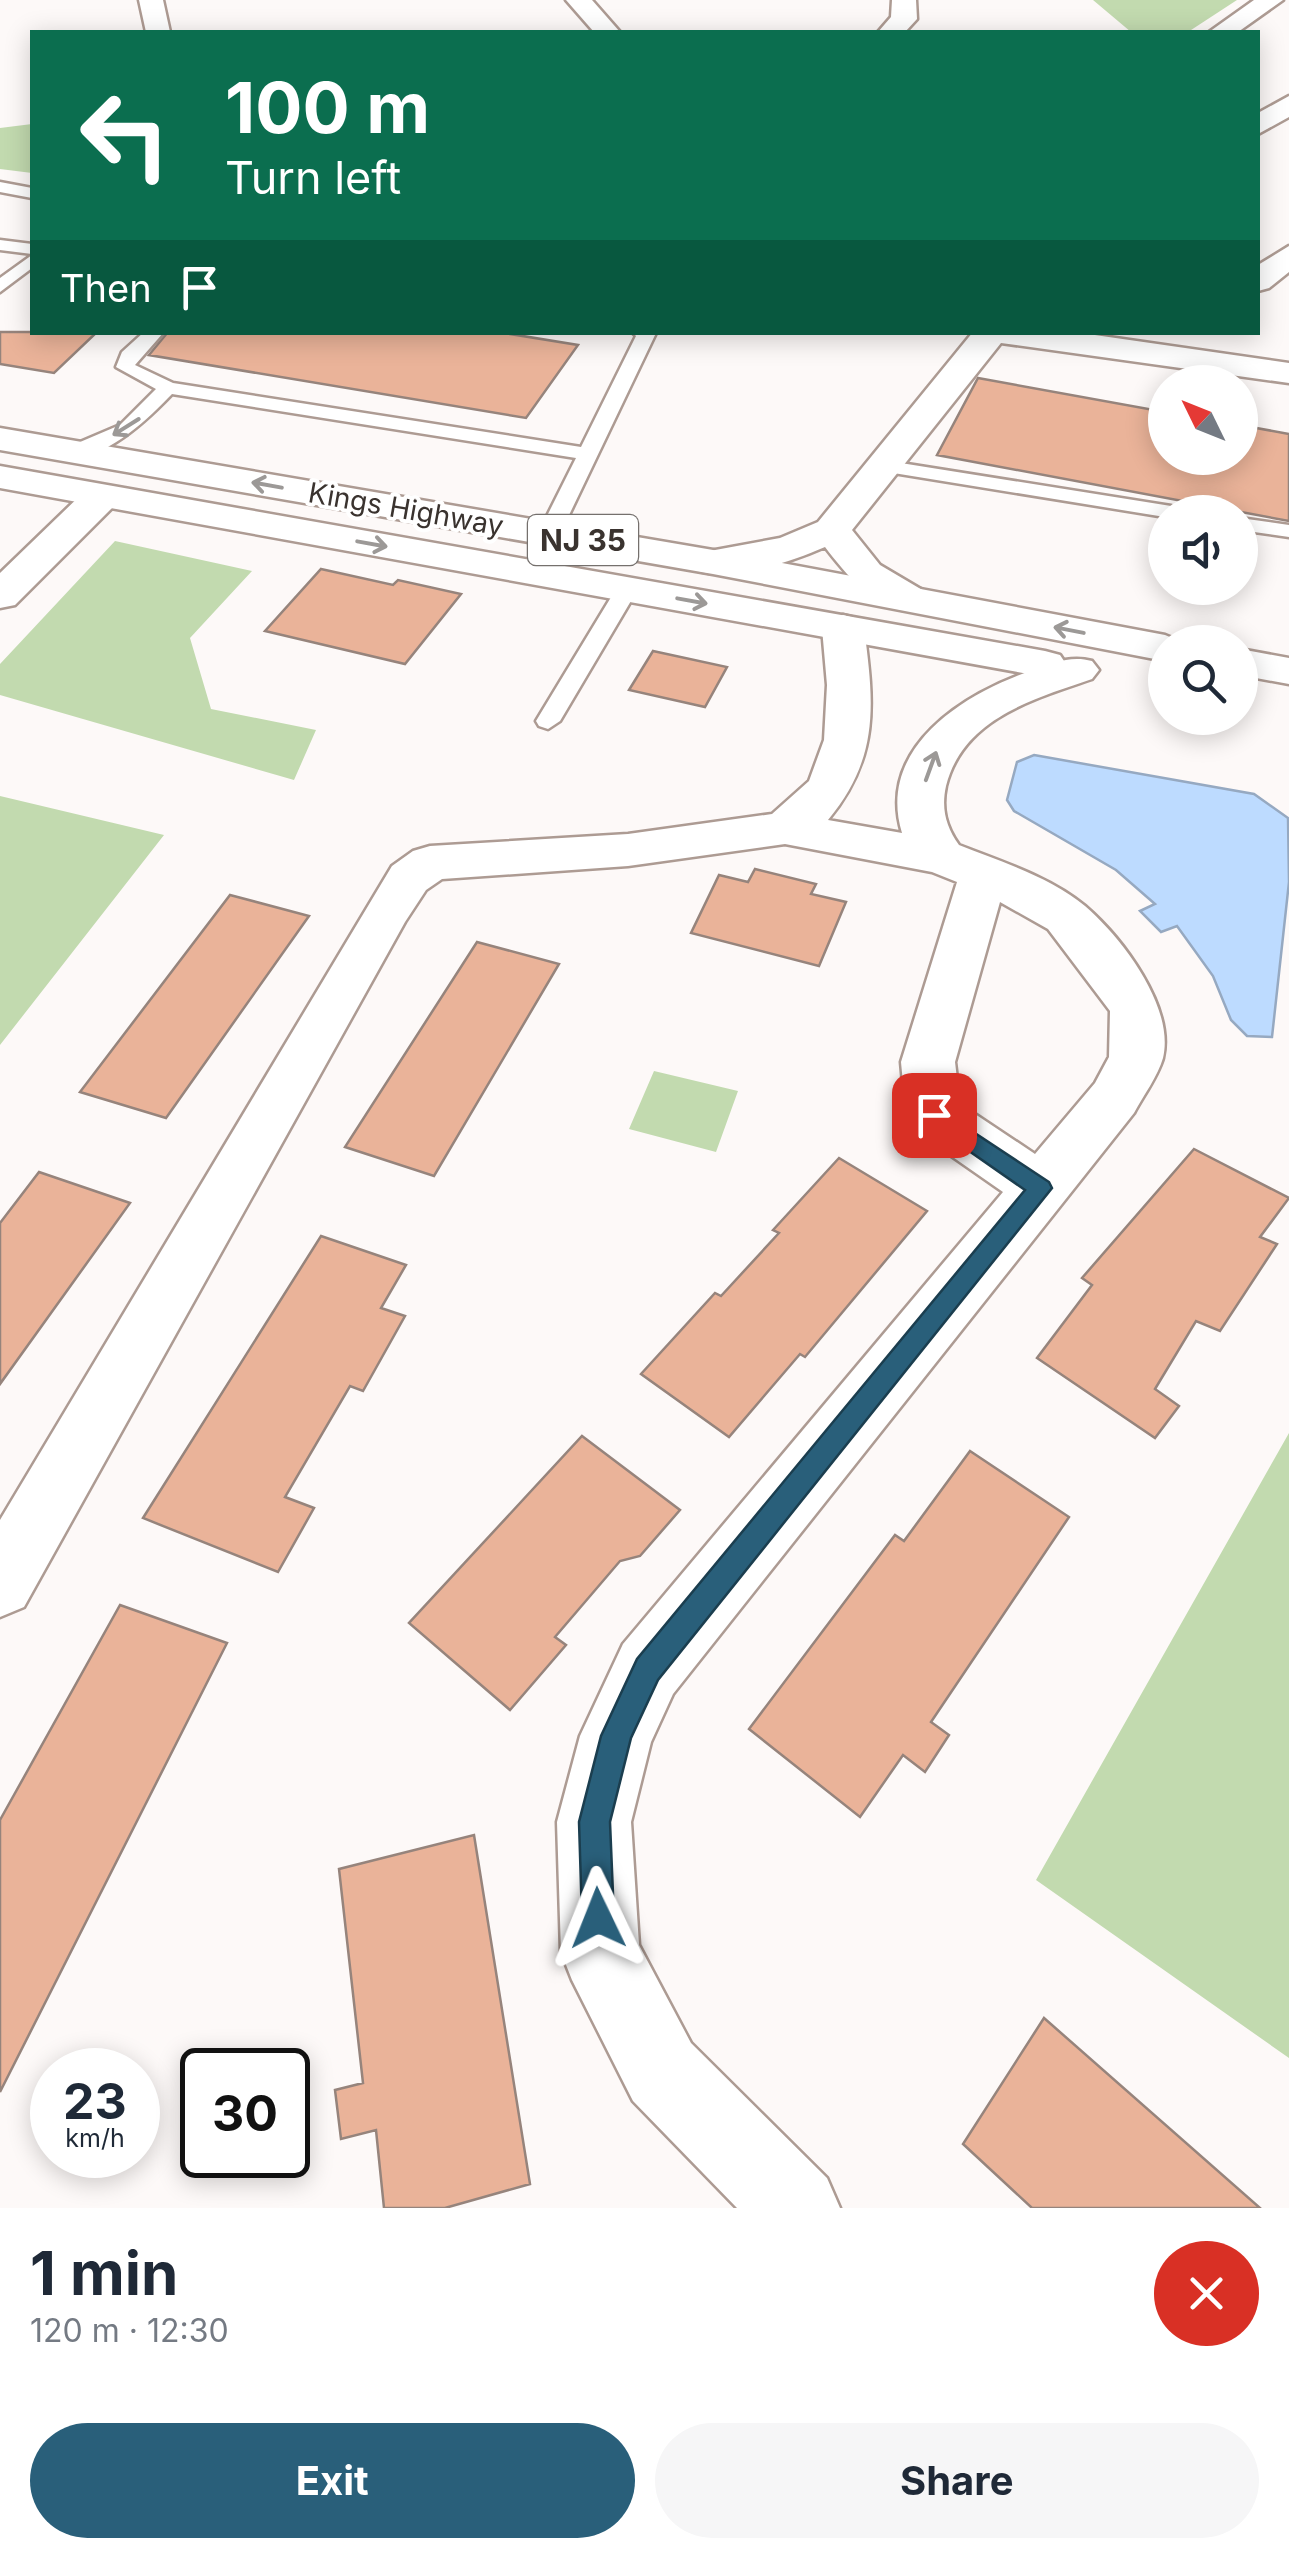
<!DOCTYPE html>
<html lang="en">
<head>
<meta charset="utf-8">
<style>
  body { margin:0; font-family:Inter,sans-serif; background:#f6f6f7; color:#1f2937; height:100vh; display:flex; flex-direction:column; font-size:38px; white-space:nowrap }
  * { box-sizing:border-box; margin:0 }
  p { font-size:32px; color:#747a83 }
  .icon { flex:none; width:55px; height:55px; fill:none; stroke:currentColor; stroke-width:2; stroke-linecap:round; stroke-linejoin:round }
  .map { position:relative; height:2208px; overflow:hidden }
  .panel { display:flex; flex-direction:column; background:#fff; flex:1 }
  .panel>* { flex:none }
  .top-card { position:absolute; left:30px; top:30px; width:1230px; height:305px; border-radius:0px; box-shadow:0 5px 25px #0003; background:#0b6e4f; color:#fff; overflow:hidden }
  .needle { width:65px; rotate:313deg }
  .controls { position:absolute; left:1148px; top:365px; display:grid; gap:20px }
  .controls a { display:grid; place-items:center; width:110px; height:110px; border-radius:50%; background:#fff; box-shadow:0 5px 25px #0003; font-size:50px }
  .speed { position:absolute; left:30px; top:2048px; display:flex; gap:20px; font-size:50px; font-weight:700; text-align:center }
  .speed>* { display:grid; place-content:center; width:130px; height:130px; border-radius:50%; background:#fff; box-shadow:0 5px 25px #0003; line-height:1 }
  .speed small { font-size:25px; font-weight:400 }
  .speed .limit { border:5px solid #111; border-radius:15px; background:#fff; color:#111 }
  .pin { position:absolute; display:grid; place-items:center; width:85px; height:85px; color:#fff; margin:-42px; border-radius:20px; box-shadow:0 5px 15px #0006 }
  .me { position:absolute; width:110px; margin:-55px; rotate:358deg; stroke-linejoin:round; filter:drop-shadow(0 0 8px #0008) }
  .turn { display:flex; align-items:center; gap:35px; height:210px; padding:0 30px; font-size:45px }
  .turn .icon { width:130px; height:130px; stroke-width:2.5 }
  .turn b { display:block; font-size:70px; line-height:85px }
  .then { display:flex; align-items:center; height:95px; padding:0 30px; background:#0003; gap:20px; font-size:38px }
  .round { display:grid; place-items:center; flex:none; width:105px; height:105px; border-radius:52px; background:#f6f6f7 }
  .summary { display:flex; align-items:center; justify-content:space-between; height:170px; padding:0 30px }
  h1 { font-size:60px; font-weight:700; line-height:75px }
  .button { display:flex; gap:20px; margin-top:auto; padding:20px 30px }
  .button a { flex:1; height:115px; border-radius:60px; background:#295f7a; color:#fff; font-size:40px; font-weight:700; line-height:115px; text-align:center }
  .button a+a { background:#f6f6f7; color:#1f2937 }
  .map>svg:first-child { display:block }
  .green { fill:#c2daaf }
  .water { fill:#bddbff; stroke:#96a9c1; stroke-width:2.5 }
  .building { fill:#eab399; stroke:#96847c; stroke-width:2.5 }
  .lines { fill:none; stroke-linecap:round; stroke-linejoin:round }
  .lane-casing { stroke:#ad9b93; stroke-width:5 }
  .street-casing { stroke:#ad9b93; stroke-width:5 }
  .primary-casing { stroke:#ad9b93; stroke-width:5 }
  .lane { fill:#fff; fill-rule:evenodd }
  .street { fill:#fff; fill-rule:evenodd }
  .primary { fill:#fff; fill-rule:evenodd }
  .oneway { stroke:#9c9997 }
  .route { fill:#295f7a; stroke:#1b3e4f; stroke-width:2.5 }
  .labels { text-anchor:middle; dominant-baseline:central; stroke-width:8; stroke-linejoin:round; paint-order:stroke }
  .far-street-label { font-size:28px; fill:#3a332f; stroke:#fff }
  .shield { fill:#fff; stroke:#75706d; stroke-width:2.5 }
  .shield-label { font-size:30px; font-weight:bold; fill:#3a332f }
</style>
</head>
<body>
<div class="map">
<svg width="1289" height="2208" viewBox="0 0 1289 2208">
  <rect width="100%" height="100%" fill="#fdf9f8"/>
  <!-- green -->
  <path class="green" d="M 1093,0 L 1237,0 L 1188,32 L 1131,32 Z
    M 32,124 L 32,173 L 0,169 L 0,128 Z
    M 115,541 L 252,571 L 190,638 L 211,709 L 316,730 L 294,780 L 0,695 L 0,664 Z
    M 0,796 L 164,835 L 0,1045 Z
    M 654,1071 L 738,1091 L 716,1152 L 629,1129 Z
    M 1289,1433 L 1289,2058 L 1036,1880 Z"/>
  <!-- water -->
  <path class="water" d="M 1034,755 L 1254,794 L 1288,818 L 1289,882 L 1272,1037 L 1247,1036 L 1231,1020 L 1213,976 L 1177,926 L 1161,932 L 1140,911 L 1155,904 L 1116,870 L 1014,811 L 1007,800 L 1017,762 Z"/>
  <!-- building -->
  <path class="building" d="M 0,332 L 97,332 L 54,373 L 0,364 Z
    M 168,332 L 498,332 L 578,345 L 526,418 L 149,355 Z
    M 978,378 L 1165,412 L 1165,458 L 1240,458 L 1240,425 L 1289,434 L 1289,521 L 937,455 Z
    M 321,569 L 393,585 L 398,580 L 461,594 L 405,664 L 265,631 Z
    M 653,651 L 727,667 L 705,707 L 629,690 Z
    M 755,869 L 816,884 L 811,894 L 846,902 L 819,966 L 691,933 L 719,875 L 748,882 Z
    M 230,895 L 309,916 L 166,1118 L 80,1092 Z
    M 477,942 L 559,964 L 434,1176 L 345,1147 Z
    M 1194,1149 L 1289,1198 L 1260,1237 L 1277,1244 L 1220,1331 L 1196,1321 L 1155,1389 L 1179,1406 L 1155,1438 L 1037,1358 L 1092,1285 L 1082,1278 Z
    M 839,1158 L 927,1211 L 805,1357 L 800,1354 L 729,1437 L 641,1374 L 715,1293 L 721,1296 L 779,1233 L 773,1230 Z
    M 39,1172 L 130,1203 L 0,1384 L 0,1223 Z
    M 321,1236 L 406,1265 L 381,1308 L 405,1316 L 363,1391 L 350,1386 L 285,1497 L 314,1508 L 278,1572 L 143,1518 Z
    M 582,1436 L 680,1510 L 640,1556 L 620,1561 L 555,1637 L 566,1645 L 510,1710 L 409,1623 Z
    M 970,1451 L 1069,1517 L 931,1722 L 949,1735 L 925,1772 L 903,1755 L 860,1817 L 749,1729 L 895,1535 L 904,1541 Z
    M 120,1605 L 227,1643 L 0,2092 L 0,1820 Z
    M 474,1835 L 530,2184 L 445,2208 L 384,2208 L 376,2130 L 341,2139 L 335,2090 L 363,2083 L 339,1869 Z
    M 1044,2018 L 1260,2208 L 1032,2208 L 963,2144 Z"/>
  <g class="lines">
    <defs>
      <path id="lane" d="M 0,182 L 32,188 L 32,198 L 0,192 Z
        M 0,240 L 32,244 L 32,254 L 0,250 Z
        M 32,255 L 32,268 L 0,292 L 0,278 Z
        M 144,332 L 164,332 L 135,365 L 173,383 L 581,447 L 636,336 L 632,332 L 656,333 L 560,534 L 549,540 L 538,534 L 576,458 L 172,394 C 149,418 102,464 66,456 L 66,448 L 120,425 L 156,389 L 116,367 L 122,352 Z
        M 882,460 L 1171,506 L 1182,512 L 1165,512 L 1165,517 L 875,470 L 872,466 Z
        M 1240,518 L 1289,525 L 1289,537 L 1240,530 Z
        M 627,582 L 638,589 L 560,721 L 548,729 L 539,726 L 536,721 L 616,589 Z"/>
      <path id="street" d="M 139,0 L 163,0 L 170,32 L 146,32 Z
        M 566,0 L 592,0 L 620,32 L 594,32 Z
        M 892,0 L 916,0 L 917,19 L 905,32 L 878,32 L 891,17 Z
        M 1254,0 L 1283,0 L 1238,32 L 1209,32 Z
        M 1289,96 L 1289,117 L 1258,134 L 1258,113 Z
        M 1289,246 L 1289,272 L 1269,288 L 1258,291 L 1258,265 Z
        M 973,332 L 1074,332 L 1289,363 L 1289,383 L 1001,343 L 852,530 L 880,565 L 924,591 L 930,600 L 924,609 C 882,619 848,577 825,547 C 791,562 735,580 699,571 L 693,562 L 699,553 L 780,538 L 818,522 Z
        M 102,485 L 116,488 L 121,496 L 116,504 L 15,605 L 0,608 L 0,573 L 88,488 Z
        M 843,615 L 858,619 L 864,628 C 874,704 880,757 828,820 L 902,833 C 876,748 964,693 1033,670 C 1053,663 1071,655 1092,661 L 1099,670 L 1092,679 C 1034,699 963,718 946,786 C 941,809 946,827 959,845 C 999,861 1051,877 1085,906 C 1122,938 1175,1007 1163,1058 C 1158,1076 1143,1096 1134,1113 L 673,1694 L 651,1742 L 631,1822 L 639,1945 L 691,2043 L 827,2178 L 840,2208 L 737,2208 L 633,2101 L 572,1980 L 561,1952 L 557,1822 L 580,1736 L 623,1644 L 1003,1192 L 914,1130 L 906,1115 L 901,1062 L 957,882 L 932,872 L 785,844 L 628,866 L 442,879 L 426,890 L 405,922 L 24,1607 L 0,1617 L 0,1520 L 392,866 L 413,851 L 430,846 L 628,834 L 772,814 L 809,781 L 824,740 L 827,685 L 822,628 L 828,619 ZM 1000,902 L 1048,929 L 1110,1011 L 1109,1057 L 1095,1083 L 1035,1154 L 960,1104 L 955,1062 Z"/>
      <path id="primary" d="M 0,428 L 713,550 L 1165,635 L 1182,642 L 1165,642 L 1165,661 L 713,574 L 0,450 Z
        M 0,466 L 1045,651 L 1060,655 L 1066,664 L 1060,673 L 1045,677 L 0,488 Z
        M 1240,649 L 1289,658 L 1289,684 L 1240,675 Z"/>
    </defs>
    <!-- lane casing -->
    <use href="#lane" class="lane-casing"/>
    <!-- street casing -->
    <use href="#street" class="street-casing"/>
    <!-- primary casing -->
    <use href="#primary" class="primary-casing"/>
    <!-- lane -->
    <use href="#lane" class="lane"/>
    <!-- street -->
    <use href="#street" class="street"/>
    <!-- primary -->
    <use href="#primary" class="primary"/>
  </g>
  <!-- one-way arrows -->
  <defs><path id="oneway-shaft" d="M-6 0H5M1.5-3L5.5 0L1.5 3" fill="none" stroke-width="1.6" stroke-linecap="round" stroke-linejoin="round" transform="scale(2.5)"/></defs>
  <g class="oneway">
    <use href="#oneway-shaft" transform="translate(126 427) rotate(148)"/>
    <use href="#oneway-shaft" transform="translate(267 485) rotate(-170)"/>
    <use href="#oneway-shaft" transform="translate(372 544) rotate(10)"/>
    <use href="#oneway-shaft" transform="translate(692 601) rotate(10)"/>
    <use href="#oneway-shaft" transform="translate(1069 630) rotate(-169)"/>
    <use href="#oneway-shaft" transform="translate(931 766) rotate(-70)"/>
  </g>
  <!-- route -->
  <path class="route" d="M 934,1106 L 1049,1182 L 1052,1188 L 658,1680 L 631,1738 L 610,1822 L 614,1918 L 609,1930 L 598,1934 L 587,1930 L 582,1918 L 579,1822 L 601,1736 L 637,1659 L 1025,1190 L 926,1121 L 923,1115 Z"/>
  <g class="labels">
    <!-- far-street labels -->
    <g class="far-street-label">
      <text transform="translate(406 509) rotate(10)">Kings Highway</text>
    </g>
    <!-- shield labels -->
    <rect class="shield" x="528" y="515" width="110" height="50" rx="8"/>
    <g class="shield-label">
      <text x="583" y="540">NJ 35</text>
    </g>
  </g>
</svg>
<div class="controls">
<a><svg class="needle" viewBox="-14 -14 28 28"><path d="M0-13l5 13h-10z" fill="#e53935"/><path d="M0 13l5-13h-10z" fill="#747a83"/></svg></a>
<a><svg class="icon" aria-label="sound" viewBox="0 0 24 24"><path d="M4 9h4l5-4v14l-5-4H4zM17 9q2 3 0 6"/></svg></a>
<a><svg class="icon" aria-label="search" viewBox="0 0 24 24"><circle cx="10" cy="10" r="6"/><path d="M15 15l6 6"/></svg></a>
</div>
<div class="speed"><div>23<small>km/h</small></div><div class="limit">30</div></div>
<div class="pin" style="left:934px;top:1115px;background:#d93025"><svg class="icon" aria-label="arrive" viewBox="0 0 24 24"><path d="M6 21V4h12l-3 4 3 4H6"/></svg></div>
<svg class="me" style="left:598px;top:1918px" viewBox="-20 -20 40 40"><path d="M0-17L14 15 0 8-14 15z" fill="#295f7a" stroke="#fff" stroke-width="4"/></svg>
<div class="top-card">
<div class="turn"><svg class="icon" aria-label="left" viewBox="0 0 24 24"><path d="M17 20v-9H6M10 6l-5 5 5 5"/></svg><div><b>100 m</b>Turn left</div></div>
<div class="then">Then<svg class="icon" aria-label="arrive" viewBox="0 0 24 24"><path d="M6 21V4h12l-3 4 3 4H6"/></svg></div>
</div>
</div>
<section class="panel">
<div class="summary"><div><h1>1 min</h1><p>120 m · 12:30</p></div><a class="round" style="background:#d93025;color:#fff"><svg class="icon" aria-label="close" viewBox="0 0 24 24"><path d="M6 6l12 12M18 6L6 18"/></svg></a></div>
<div class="button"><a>Exit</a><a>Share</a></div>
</section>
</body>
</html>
